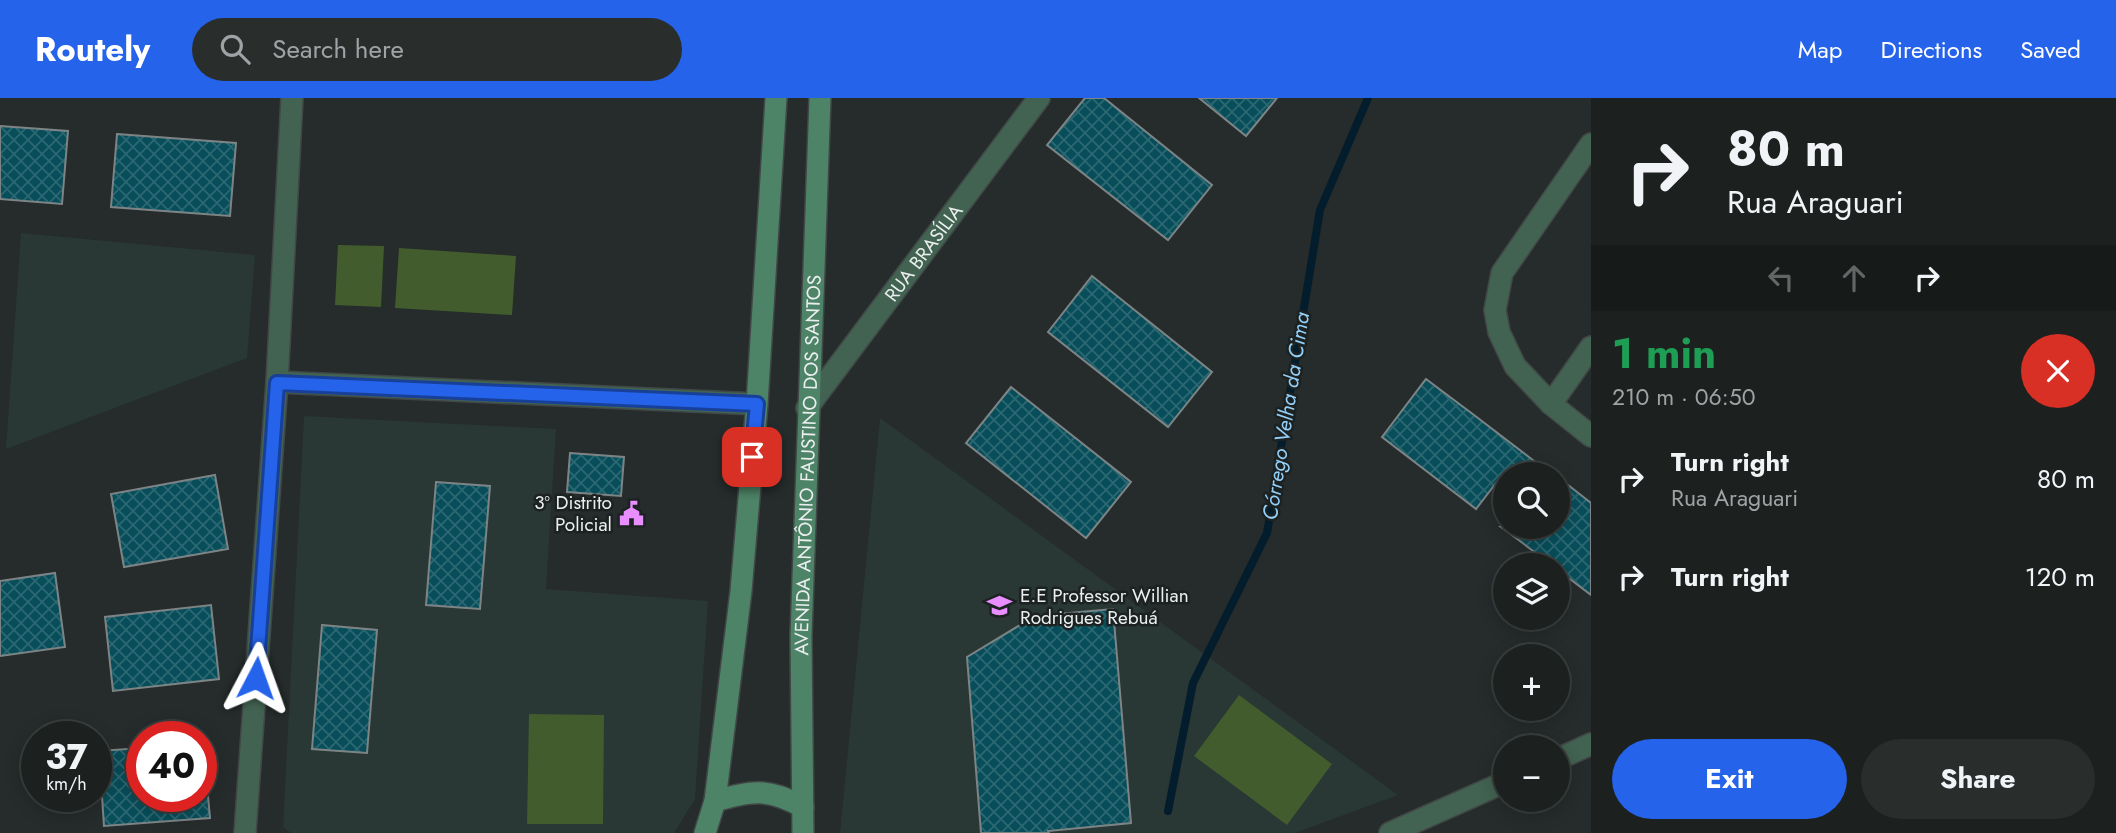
<!DOCTYPE html>
<html lang="en">
<head>
<meta charset="utf-8">
<style>
  body { margin:0; font-family:Jost,sans-serif; background:#292e2d; color:#f1f3f6; height:100vh; display:flex; flex-direction:column; font-size:26px; white-space:nowrap }
  * { box-sizing:border-box; margin:0 }
  p { font-size:23px; color:#a0a3a5 }
  .icon { flex:none; width:38px; height:38px; fill:none; stroke:currentColor; stroke-width:2; stroke-linecap:round; stroke-linejoin:round }
  .map { position:relative; flex:1; overflow:hidden }
  .sheet { display:flex; flex-direction:column; background:#1c2120; width:525px }
  .sheet>* { flex:none }
  .guide { background:#1c2120; color:#f1f3f6; overflow:hidden }
  .fabs { position:absolute; left:1493px; top:364px; display:grid; gap:14px }
  .fabs a { display:grid; place-items:center; width:77px; height:77px; border-radius:50%; background:#1c2120; box-shadow:0 4px 18px #0003,0 0 0 2px #3a3e3e; font-size:35px }
  .speed { position:absolute; left:21px; top:623px; display:flex; gap:14px; font-size:35px; font-weight:700; text-align:center }
  .speed>* { display:grid; place-content:center; width:91px; height:91px; border-radius:50%; background:#1c2120; box-shadow:0 4px 18px #0003,0 0 0 2px #3a3e3e; line-height:1 }
  .speed small { font-size:18px; font-weight:400 }
  .speed .limit { border:10px solid #d22; background:#fff; color:#111 }
  .pin { position:absolute; display:grid; place-items:center; width:60px; height:60px; color:#fff; margin:-30px; border-radius:14px; box-shadow:0 4px 10px #0006 }
  .me { position:absolute; width:77px; margin:-38px; rotate:4deg; stroke-linejoin:round; filter:drop-shadow(0 0 5px #0008) }
  .turn { display:flex; align-items:center; gap:24px; height:147px; padding:0 21px; font-size:32px }
  .turn .icon { width:91px; height:91px; stroke-width:2.5 }
  .turn b { display:block; font-size:49px; line-height:60px }
  .lanes { display:flex; align-items:center; height:66px; padding:0 21px; background:#0003; justify-content:center; gap:35px; direction:ltr }
  .lanes .off { opacity:.35 }
  .round { display:grid; place-items:center; flex:none; width:74px; height:74px; border-radius:37px; background:#292e2d }
  .overview { display:flex; align-items:center; justify-content:space-between; height:119px; padding:0 21px }
  h1 { font-size:42px; font-weight:700; line-height:52px; color:#1e9e55 }
  .cta { display:flex; gap:14px; margin-top:auto; padding:14px 21px }
  .cta a { flex:1; height:80px; border-radius:42px; background:#2563eb; color:#fff; font-size:28px; font-weight:700; line-height:80px; text-align:center }
  .cta a+a { background:#292e2d; color:#f1f3f6 }
  ul { padding:0; list-style:none }
  li { display:flex; align-items:center; gap:21px; height:98px; padding:0 21px }
  li div { flex:1 }
  li b { display:block; font-size:26px }
  li em { font-style:normal }
  header { display:flex; align-items:center; gap:42px; box-sizing:border-box; height:98px; padding:0 35px; background:#2563eb; color:#fff }
  header strong { font-size:33px }
  nav { display:flex; gap:38px; margin-inline-start:auto; font-size:24px }
  .search { width:490px; height:63px; background:#292e2d; display:flex; align-items:center; gap:18px; box-sizing:border-box; padding:0 24px; border-radius:38px; color:#a0a3a5; font-size:26px }
  main { display:flex; flex:1; min-height:0 }
  .map>svg:first-child { display:block }
  .built { fill:#293735 }
  .pitch { fill:#425c2e }
  .lines { fill:none; stroke-linecap:round; stroke-linejoin:round }
  .stream { stroke:#041d2c; stroke-width:8 }
  .building { fill:url(#building-cross-hatch); stroke:#7d8486; stroke-width:2 }
  .minor-casing { stroke:#414746; stroke-width:24 }
  .tertiary-casing { stroke:#414746; stroke-width:24 }
  .secondary-casing { stroke:#414746; stroke-width:24 }
  .minor { stroke:#426351; stroke-width:21 }
  .tertiary { stroke:#426351; stroke-width:21 }
  .secondary { stroke:#4d8366; stroke-width:21 }
  .route-casing { stroke:#184099; stroke-width:18 }
  .route { stroke:#2563eb; stroke-width:12 }
  .labels { text-anchor:middle; dominant-baseline:central; stroke-width:5; stroke-linejoin:round; paint-order:stroke }
  .street-label { font-size:19px; fill:#eaeeee; stroke:#1c2221 }
  .poi-label { font-size:19px; fill:#eaeeee; stroke:#1c2221; text-anchor:end }
  .water-label { font-size:21px; font-style:italic; fill:#94cff8; stroke:#1c2221 }
</style>
</head>
<body>
<header>
<strong>Routely</strong>
<div class="search"><svg class="icon" aria-label="search" viewBox="0 0 24 24"><circle cx="10" cy="10" r="6"/><path d="M15 15l6 6"/></svg>Search here</div>
<nav><a>Map</a><a>Directions</a><a>Saved</a></nav>
</header>
<main>
<div class="map">
<svg width="1591" height="735" viewBox="0 0 1591 735">
  <defs>
    <pattern id="building-cross-hatch" width="8" height="8" patternUnits="userSpaceOnUse" patternTransform="scale(1.75)"><rect width="8" height="8" fill="#084e5a"/><path d="M0 0l8 8M0 8l8-8" fill="none" stroke="#2c6872"/></pattern>
  </defs>
  <rect width="100%" height="100%" fill="#252c2b"/>
  <!-- built -->
  <path class="built" d="M 21,135 L 255,157 L 247,260 L 6,351 Z
    M 304,318 L 556,331 L 546,491 L 708,503 L 695,701 L 674,735 L 291,735 L 283,729 Z
    M 880,320 L 1398,697 L 1295,735 L 840,735 Z"/>
  <!-- pitch -->
  <path class="pitch" d="M 338,147 L 384,148 L 381,209 L 335,207 Z
    M 399,150 L 516,158 L 512,217 L 395,210 Z
    M 1239,597 L 1332,666 L 1287,727 L 1194,658 Z
    M 529,616 L 604,617 L 603,726 L 527,726 Z"/>
  <g class="lines">
    <!-- stream -->
    <path class="stream" d="M 1168,713 L 1193,585 L 1267,435 L 1320,112 L 1368,0"/>
  </g>
  <!-- building -->
  <path class="building" d="M 1085,0 L 1104,0 L 1212,87 L 1168,142 L 1047,47 Z
    M 1199,0 L 1277,0 L 1246,38 Z
    M 0,28 L 68,33 L 62,106 L 0,101 Z
    M 117,36 L 236,45 L 230,118 L 111,109 Z
    M 1092,178 L 1212,274 L 1168,329 L 1048,234 Z
    M 1426,281 L 1474,317 L 1551,376 L 1503,376 L 1476,411 L 1382,339 Z
    M 1011,289 L 1131,384 L 1086,440 L 966,345 Z
    M 570,355 L 624,359 L 621,398 L 567,394 Z
    M 215,377 L 228,451 L 124,469 L 111,396 Z
    M 1558,379 L 1591,405 L 1591,497 L 1558,472 L 1558,467 L 1552,467 L 1501,429 L 1558,429 Z
    M 436,384 L 490,388 L 480,511 L 426,507 Z
    M 55,475 L 65,549 L 0,558 L 0,483 Z
    M 211,507 L 219,581 L 113,593 L 105,519 Z
    M 1113,511 L 1131,725 L 1048,733 L 1049,735 L 981,735 L 967,559 L 1035,518 Z
    M 322,527 L 377,532 L 367,655 L 312,651 Z
    M 142,650 L 142,699 L 208,698 L 210,720 L 104,728 L 99,653 Z"/>
  <g class="lines">
    <defs>
      <g id="minor">
        <path d="M 1591,46 L 1502,175 L 1495,212 L 1499,234 L 1515,268 L 1551,306 L 1591,338"/>
        <path d="M 277,284 L 757,306"/>
        <path d="M 1551,306 L 1591,249"/>
        <path id="s1" d="M 807,310 L 1039,0"/>
      </g>
      <path id="tertiary" d="M 1558,661 L 1591,646
        M 245,735 L 277,284 L 292,0
        M 1390,735 L 1505,684"/>
      <g id="secondary">
        <path d="M 715,703 C 752,692 769,690 803,709"/>
        <path d="M 705,735 L 715,703 L 741,493 L 757,306 L 776,0"/>
        <path id="s2" d="M 803,735 L 801,538 L 820,0"/>
      </g>
    </defs>
    <!-- minor casing -->
    <use href="#minor" class="minor-casing"/>
    <!-- tertiary casing -->
    <use href="#tertiary" class="tertiary-casing"/>
    <!-- secondary casing -->
    <use href="#secondary" class="secondary-casing"/>
    <!-- minor -->
    <use href="#minor" class="minor"/>
    <!-- tertiary -->
    <use href="#tertiary" class="tertiary"/>
    <!-- secondary -->
    <use href="#secondary" class="secondary"/>
  </g>
  <g class="lines">
    <defs>
      <path id="route" d="M 256,580 L 277,285 L 757,306 L 752,359"/>
    </defs>
    <!-- route casing -->
    <use href="#route" class="route-casing"/>
    <!-- route -->
    <use href="#route" class="route"/>
  </g>
  <!-- icons -->
  <defs>
    <symbol id="civic-bare" viewBox="-9 -9 18 18"><path d="M-.6-6.5H3V-4.5H.6V-3L4-1V1h2V6H-6V1h2V-1L-.6-3ZM-1.2 2.5V6h2.4V2.5Z" fill="#e88eff" stroke="#1c2221" stroke-width="2.5" paint-order="stroke"/></symbol>
    <symbol id="school-bare" viewBox="-9 -9 18 18"><path d="M0-5L7-2L0 1L-7-2ZM-4 1L0 2.5L4 1V4Q0 6-4 4Z" fill="#e88eff" stroke="#1c2221" stroke-width="2.5" paint-order="stroke"/></symbol>
  </defs>
  <g fill-rule="evenodd">
    <use href="#civic-bare" x="614" y="398" width="35" height="35"/>
    <use href="#school-bare" x="982" y="490" width="35" height="35"/>
  </g>
  <g class="labels">
    <!-- street labels -->
    <g class="street-label">
      <text stroke="none"><textPath href="#s1" startOffset="194">RUA BRASÍLIA</textPath></text>
      <text stroke="none"><textPath href="#s2" startOffset="368">AVENIDA ANTÔNIO FAUSTINO DOS SANTOS</textPath></text>
    </g>
    <!-- poi labels -->
    <g class="poi-label">
      <text x="612" y="404">3º Distrito<tspan x="612" dy="22">Policial</tspan></text>
      <text x="1020" y="497" text-anchor="start">E.E Professor Willian<tspan x="1020" dy="22">Rodrigues Rebuá</tspan></text>
    </g>
    <!-- water labels -->
    <g class="water-label">
      <text transform="translate(1286 318) rotate(-81)">Córrego Velha da Cima</text>
    </g>
  </g>
</svg>
<div class="fabs">
<a><svg class="icon" aria-label="search" viewBox="0 0 24 24"><circle cx="10" cy="10" r="6"/><path d="M15 15l6 6"/></svg></a>
<a><svg class="icon" aria-label="layers" viewBox="0 0 24 24"><path d="M12 4l9 5-9 5-9-5zM3 14l9 5 9-5"/></svg></a>
<a>+</a>
<a>−</a>
</div>
<div class="speed"><div>37<small>km/h</small></div><div class="limit">40</div></div>
<div class="pin" style="left:752px;top:359px;background:#d93025"><svg class="icon" aria-label="arrive" viewBox="0 0 24 24"><path d="M6 21V4h12l-3 4 3 4H6"/></svg></div>
<svg class="me" style="left:256px;top:580px" viewBox="-20 -20 40 40"><path d="M0-17L14 15 0 8-14 15z" fill="#2563eb" stroke="#fff" stroke-width="4"/></svg>
</div>
<section class="sheet">
<div class="guide">
<div class="turn"><svg class="icon" aria-label="right" viewBox="0 0 24 24"><path d="M7 20v-9h11M14 6l5 5-5 5"/></svg><div><b>80 m</b>Rua Araguari</div></div>
<div class="lanes"><svg class="icon off" aria-label="left" viewBox="0 0 24 24"><path d="M17 20v-9H6M10 6l-5 5 5 5"/></svg><svg class="icon off" aria-label="ahead" viewBox="0 0 24 24"><path d="M12 20V5M6 11l6-6 6 6"/></svg><svg class="icon" aria-label="right" viewBox="0 0 24 24"><path d="M7 20v-9h11M14 6l5 5-5 5"/></svg></div>
</div>
<div class="overview"><div><h1>1 min</h1><p>210 m · 06:50</p></div><a class="round" style="background:#d93025;color:#fff"><svg class="icon" aria-label="close" viewBox="0 0 24 24"><path d="M6 6l12 12M18 6L6 18"/></svg></a></div>
<ul>
<li><svg class="icon" aria-label="right" viewBox="0 0 24 24"><path d="M7 20v-9h11M14 6l5 5-5 5"/></svg><div><b>Turn right</b><p>Rua Araguari</p></div><em>80 m</em></li>
<li><svg class="icon" aria-label="right" viewBox="0 0 24 24"><path d="M7 20v-9h11M14 6l5 5-5 5"/></svg><div><b>Turn right</b></div><em>120 m</em></li>
</ul>
<div class="cta"><a>Exit</a><a>Share</a></div>
</section>
</main>
</body>
</html>
